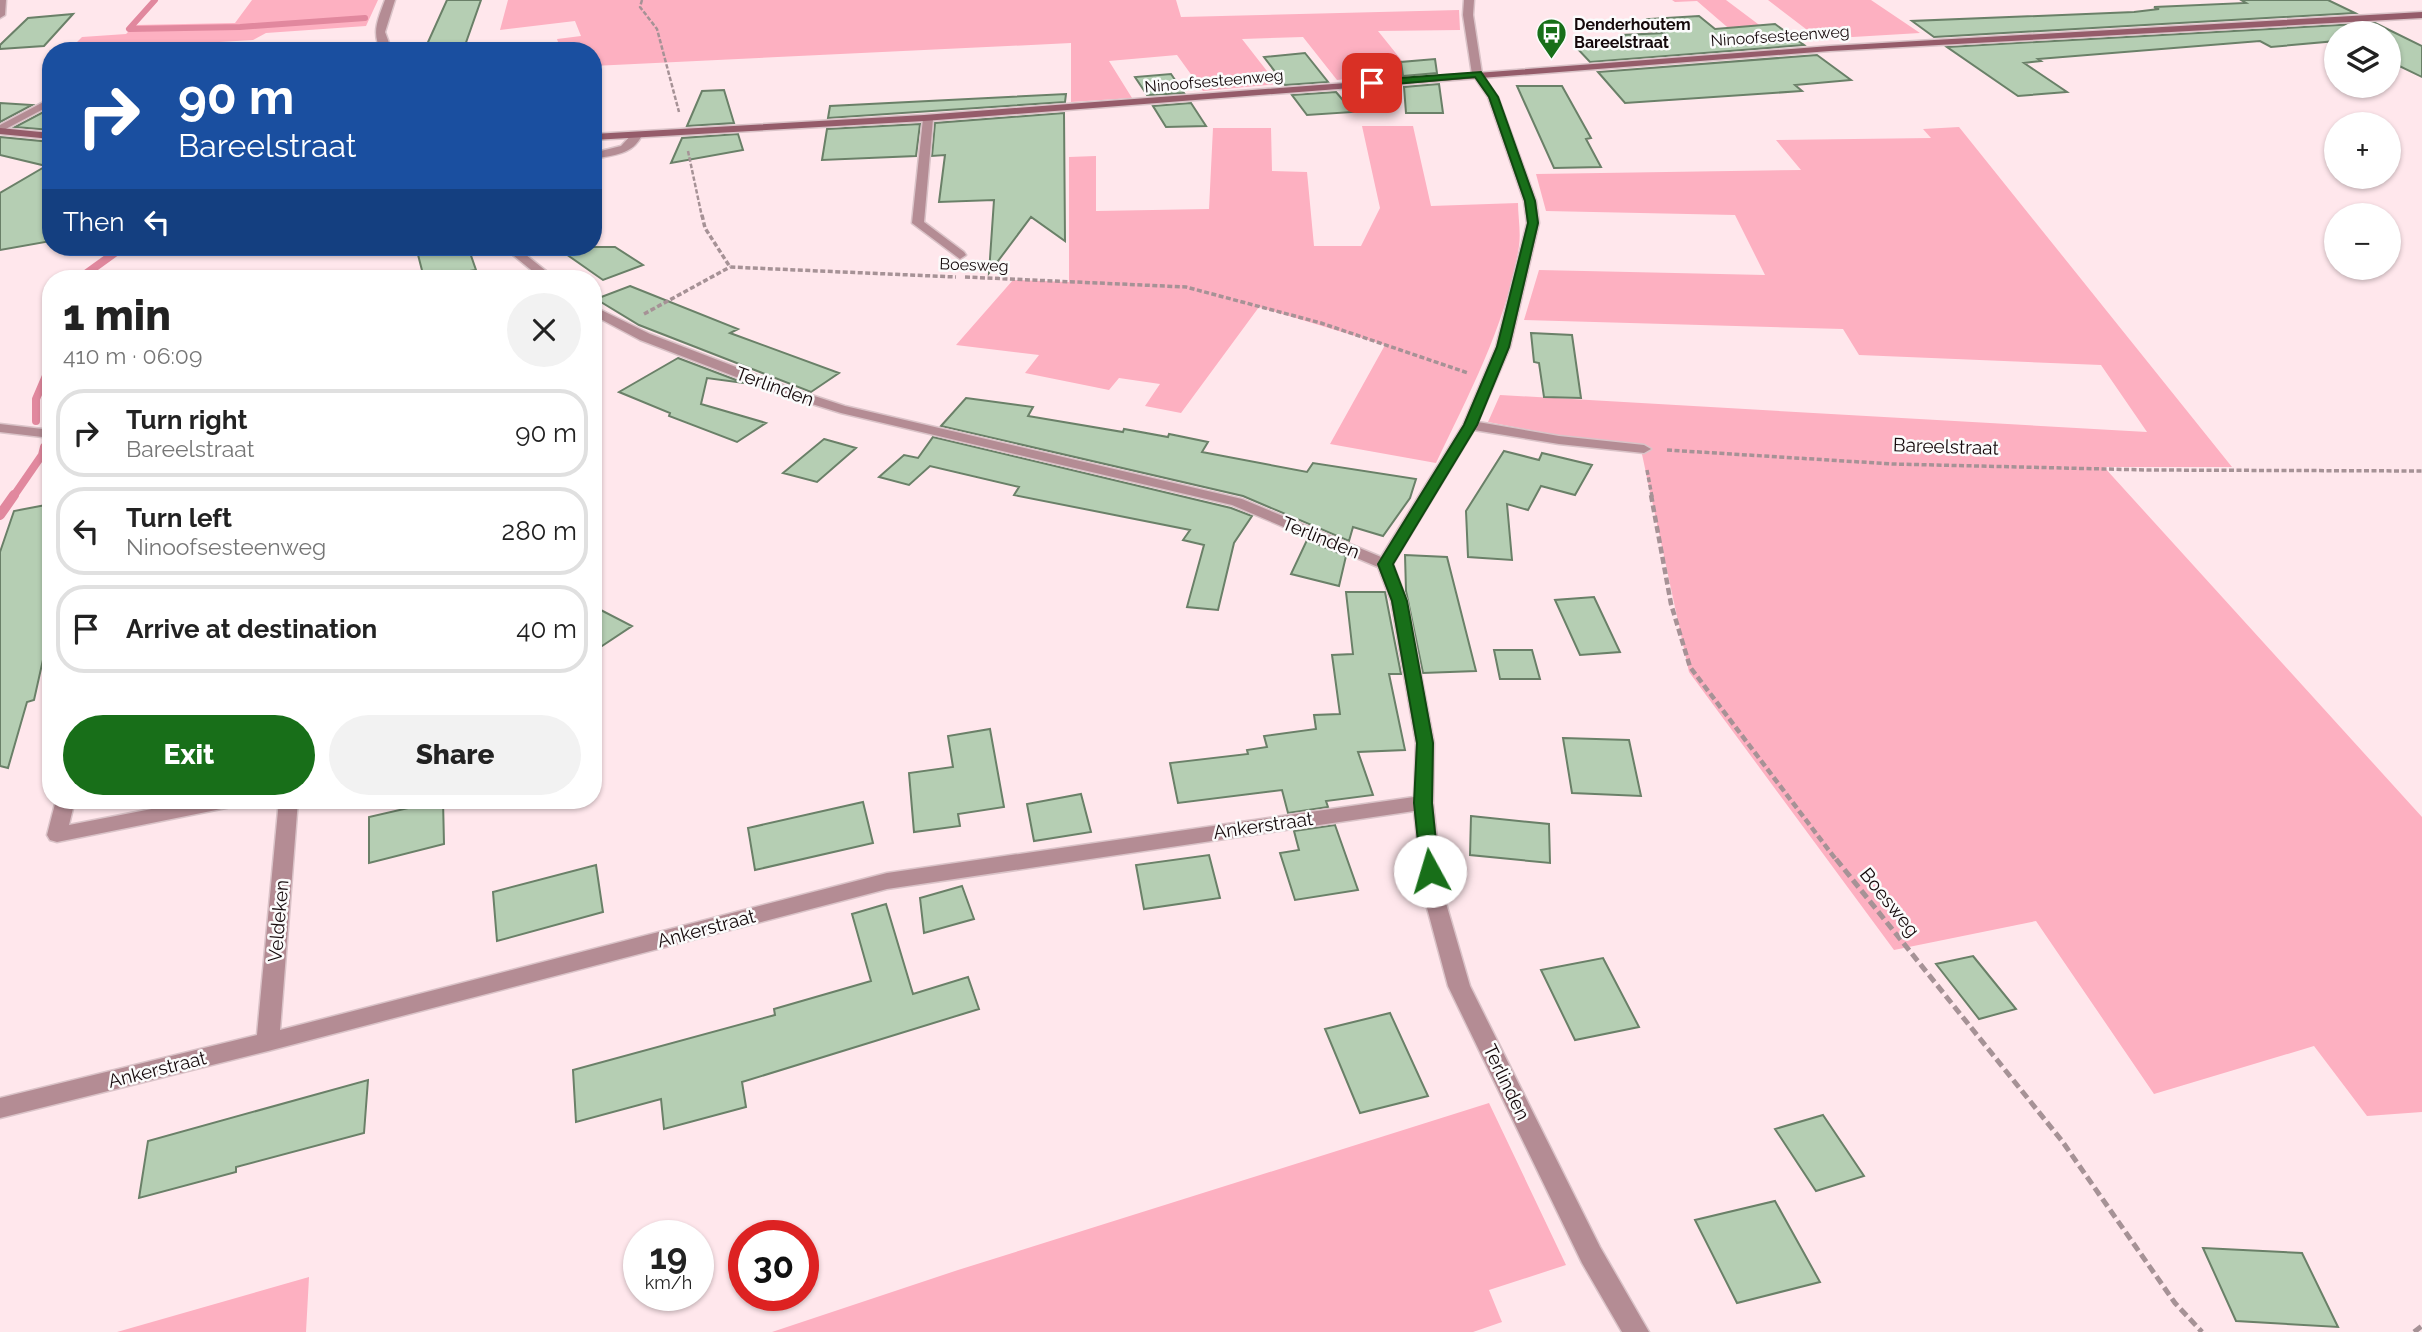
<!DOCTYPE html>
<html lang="en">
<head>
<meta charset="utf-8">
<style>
  body { margin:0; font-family:Raleway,sans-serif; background:#f2f2f2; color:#222; height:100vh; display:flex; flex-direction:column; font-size:26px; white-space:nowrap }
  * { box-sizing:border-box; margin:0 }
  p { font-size:23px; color:#767676 }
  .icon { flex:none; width:38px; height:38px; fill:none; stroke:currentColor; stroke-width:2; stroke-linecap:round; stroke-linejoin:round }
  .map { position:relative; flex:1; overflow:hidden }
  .panel { position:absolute; left:42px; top:270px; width:560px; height:539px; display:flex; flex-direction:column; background:#fff; border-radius:28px; box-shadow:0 2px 5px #0004 }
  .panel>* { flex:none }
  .top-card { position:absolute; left:42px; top:42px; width:560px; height:214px; border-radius:28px; box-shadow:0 2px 5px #0004; background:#1a4fa0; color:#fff; overflow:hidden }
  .buttons { position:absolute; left:2324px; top:21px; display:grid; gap:14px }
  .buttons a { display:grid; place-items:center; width:77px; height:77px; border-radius:50%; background:#fff; box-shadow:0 2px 5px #0004; font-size:35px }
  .speed { position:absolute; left:623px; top:1220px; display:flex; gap:14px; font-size:35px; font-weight:700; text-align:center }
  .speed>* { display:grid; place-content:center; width:91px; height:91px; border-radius:50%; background:#fff; box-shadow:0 2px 5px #0004; line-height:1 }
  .speed small { font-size:18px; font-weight:400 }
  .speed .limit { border:10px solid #d22; background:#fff; color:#111 }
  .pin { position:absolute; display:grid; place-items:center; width:60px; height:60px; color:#fff; margin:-30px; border-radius:14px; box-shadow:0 4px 10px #0006 }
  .me { position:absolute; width:77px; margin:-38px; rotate:354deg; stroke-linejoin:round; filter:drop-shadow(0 0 5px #0008) }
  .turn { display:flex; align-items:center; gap:24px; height:147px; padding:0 21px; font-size:32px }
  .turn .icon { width:91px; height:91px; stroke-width:2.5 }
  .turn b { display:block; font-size:49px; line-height:60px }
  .then { display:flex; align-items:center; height:66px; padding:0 21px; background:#0003; gap:14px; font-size:26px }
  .round { display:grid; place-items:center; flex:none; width:74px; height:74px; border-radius:37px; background:#f2f2f2 }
  .headline { display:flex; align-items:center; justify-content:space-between; height:119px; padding:0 21px }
  h1 { font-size:42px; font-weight:800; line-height:52px }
  .action { display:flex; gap:14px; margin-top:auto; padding:14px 21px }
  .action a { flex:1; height:80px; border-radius:42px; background:#186f19; color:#fff; font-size:28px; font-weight:800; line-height:80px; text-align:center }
  .action a+a { background:#f2f2f2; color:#222 }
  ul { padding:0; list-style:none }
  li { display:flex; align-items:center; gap:21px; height:88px; margin:0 14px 10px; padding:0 7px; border:4px solid #e0e0e0; border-radius:28px }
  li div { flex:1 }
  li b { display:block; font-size:26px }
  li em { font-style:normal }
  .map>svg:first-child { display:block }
  .green { fill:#fdb0c1 }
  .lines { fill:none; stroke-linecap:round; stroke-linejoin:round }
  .stream-far2 { stroke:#e1889e; stroke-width:6 }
  .stream-far1 { stroke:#e1889e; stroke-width:8 }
  .stream { stroke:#e1889e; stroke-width:10 }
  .building { fill:#b5ceb3; stroke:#6a8068; stroke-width:2 }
  .lane-casing { stroke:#dac3c8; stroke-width:3 }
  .street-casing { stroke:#dac3c8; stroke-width:3 }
  .secondary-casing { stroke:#dac3c8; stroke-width:3 }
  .path-far3 { stroke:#a69296; stroke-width:2.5; stroke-dasharray:4.5 2; stroke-linecap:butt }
  .path-far2 { stroke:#a69296; stroke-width:3.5; stroke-dasharray:5 2.5; stroke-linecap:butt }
  .path-far1 { stroke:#a69296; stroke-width:4.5; stroke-dasharray:7 3.5; stroke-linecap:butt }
  .path { stroke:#a69296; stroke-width:5; stroke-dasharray:9 4.5; stroke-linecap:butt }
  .lane { fill:#b48c94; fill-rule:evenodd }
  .street { fill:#b48c94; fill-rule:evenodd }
  .secondary { fill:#955c6a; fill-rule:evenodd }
  .route { fill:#186f19; stroke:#104810; stroke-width:2 }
  .labels { text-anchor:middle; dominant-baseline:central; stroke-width:5; stroke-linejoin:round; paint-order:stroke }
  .far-poi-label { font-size:16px; font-weight:bold; fill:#15090b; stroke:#fbfbfb; text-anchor:start }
  .far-street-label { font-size:16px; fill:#15090b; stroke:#fbfbfb }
  .street-label { font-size:19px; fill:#15090b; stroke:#fbfbfb }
</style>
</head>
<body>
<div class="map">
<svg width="2422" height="1332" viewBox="0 0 2422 1332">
  <rect width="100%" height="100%" fill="#ffe7ec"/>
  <!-- green -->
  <path class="green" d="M 252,0 L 378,0 L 366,26 L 266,33 L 253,40 L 68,51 L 82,37 L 126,34 L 135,25 L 235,23 Z
    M 508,0 L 1176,0 L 1181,17 L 1459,10 L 1460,30 L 1378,31 L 1411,72 L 1337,80 L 1303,37 L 1242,39 L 1277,84 L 1203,91 L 1177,55 L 1109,61 L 1132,98 L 1071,102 L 1071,43 L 593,66 L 593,51 L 561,51 L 557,39 L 581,36 L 575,21 L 500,30 Z
    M 1672,0 L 1726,0 L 1782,42 L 1748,45 L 1697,1 L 1675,2 Z
    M 1768,0 L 1871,0 L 1920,33 L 1819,39 Z
    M 1362,126 L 1413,126 L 1431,206 L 1518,203 C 1518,216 1521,232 1519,246 C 1507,323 1469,394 1436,463 L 1330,444 L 1385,345 L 1259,307 L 1181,413 L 1145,406 L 1160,384 L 1119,378 L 1109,390 L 1025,373 L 1039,355 L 956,345 L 1013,280 L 1069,282 L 1069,157 L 1096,156 L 1096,211 L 1209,209 L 1213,128 L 1271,128 L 1272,171 L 1307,172 L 1314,246 L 1361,246 L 1380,208 Z
    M 1959,127 L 2232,467 L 2104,467 L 2422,817 L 2422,1112 L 2367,1116 L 2314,1046 L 2154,1094 L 2036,921 L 1894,950 L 1689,672 L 1640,445 L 1557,435 L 1488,422 L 1500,395 L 2147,432 L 2101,365 L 1859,355 L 1843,329 L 1524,320 L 1539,270 L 1765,275 L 1735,215 L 1546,211 L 1536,174 L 1801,170 L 1776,140 L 1931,138 L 1923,129 Z
    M 1489,1103 L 1566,1265 L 1489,1290 L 1502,1322 L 1473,1332 L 772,1332 L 958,1270 Z
    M 309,1277 L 306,1332 L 117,1332 Z"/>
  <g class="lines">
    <!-- stream-far2 -->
    <path class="stream-far2" d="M 155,0 L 129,29 L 240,27 L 365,18"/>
    <!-- stream-far1 -->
    <path class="stream-far1" d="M 80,278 L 123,247
      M 36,421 L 36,399 L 51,364
      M 13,497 L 42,455 L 44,447"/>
    <!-- stream -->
    <path class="stream" d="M 0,515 L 14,495"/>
  </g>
  <!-- building -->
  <path class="building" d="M 447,0 L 481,0 L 463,51 L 424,51 Z
    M 2241,0 L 2328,0 L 2355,13 L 1934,37 L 1912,21 L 2134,12 L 2159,9 L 2154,7 L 2246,3 Z
    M 73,14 L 44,46 L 0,49 L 0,45 L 28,18 Z
    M 1699,16 L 1715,29 L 1775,24 L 1804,45 L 1590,62 L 1575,46 L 1627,41 L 1622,35 L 1664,33 L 1648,19 Z
    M 2375,23 L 2422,46 L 2422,77 L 2389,61 L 2389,33 L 2336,33 L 2336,41 L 2271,47 L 2260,41 L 2038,59 L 2041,61 L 2024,63 L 2067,92 L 2018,96 L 1947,47 Z
    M 1305,53 L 1328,82 L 1285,85 L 1264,57 Z
    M 1817,55 L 1851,80 L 1795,85 L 1802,91 L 1625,103 L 1598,72 Z
    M 1435,59 L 1437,73 L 1403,76 L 1401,62 Z
    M 1171,74 L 1184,93 L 1147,95 L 1135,77 Z
    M 1439,84 L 1443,113 L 1406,113 L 1404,87 Z
    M 1517,86 L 1562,86 L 1591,138 L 1586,139 L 1601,167 L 1554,168 Z
    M 724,90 L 734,123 L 687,126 L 702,91 Z
    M 1336,92 L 1353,112 L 1307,115 L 1292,95 Z
    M 1066,94 L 1065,102 L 828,118 L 830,106 Z
    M 0,103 L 32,105 L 0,122 Z
    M 1191,103 L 1206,126 L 1166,127 L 1153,106 Z
    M 51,108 L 51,130 L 15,127 Z
    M 1064,113 L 1065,241 L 1031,217 L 989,273 L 994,200 L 939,202 L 945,155 L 932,156 L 935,123 Z
    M 920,124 L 916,156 L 822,160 L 827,129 Z
    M 738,134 L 743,150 L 671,163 L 682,138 Z
    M 0,137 L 51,142 L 51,241 L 0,250 L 0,193 L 46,166 L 0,155 Z
    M 416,247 L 468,247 L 476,270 L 424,278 Z
    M 556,247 L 615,247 L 643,265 L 603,280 Z
    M 630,286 L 738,329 L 730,333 L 839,373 L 811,392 L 639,325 L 596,299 Z
    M 1531,333 L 1572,335 L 1581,398 L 1544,397 L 1539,363 L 1534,362 Z
    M 678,358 L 744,383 L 707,378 L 701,404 L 766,423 L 737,442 L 669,416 L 670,413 L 619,392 Z
    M 966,398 L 1033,407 L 1028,416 L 1123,432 L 1124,429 L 1168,437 L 1169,434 L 1208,442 L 1202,452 L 1307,472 L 1313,463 L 1416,479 L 1410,498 L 1383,536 L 1353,527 L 1349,541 L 1243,496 L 941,426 Z
    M 933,437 L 1231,508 L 1252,516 L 1234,543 L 1218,610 L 1187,607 L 1204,545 L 1183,540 L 1190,530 L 1014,495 L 1019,487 L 930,466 L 909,485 L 879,477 L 904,455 L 918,458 Z
    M 824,439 L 856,448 L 817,482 L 783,473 Z
    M 1504,451 L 1539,460 L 1542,453 L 1592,465 L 1575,495 L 1541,486 L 1528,510 L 1507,504 L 1512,560 L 1468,557 L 1466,511 Z
    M 51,504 L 51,624 L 34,700 L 27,702 L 8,768 L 0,766 L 0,552 L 14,511 Z
    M 1307,540 L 1346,556 L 1339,586 L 1291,574 Z
    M 1405,555 L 1447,557 L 1476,671 L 1423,673 L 1406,591 Z
    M 1346,592 L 1385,592 L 1401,674 L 1389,674 L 1405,750 L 1358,752 L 1373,795 L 1326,801 L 1328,807 L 1288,813 L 1282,790 L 1178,803 L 1170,763 L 1248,754 L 1247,750 L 1267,747 L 1264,736 L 1316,729 L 1314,715 L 1340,714 L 1332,655 L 1353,654 Z
    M 1594,597 L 1620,652 L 1580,655 L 1555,600 Z
    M 593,606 L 632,626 L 593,652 Z
    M 1494,650 L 1532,650 L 1540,679 L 1500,679 Z
    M 990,729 L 1004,807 L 958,814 L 960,826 L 914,832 L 909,773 L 953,767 L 948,736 Z
    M 1563,738 L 1629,740 L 1641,796 L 1572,793 Z
    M 1081,794 L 1091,832 L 1034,841 L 1027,804 Z
    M 443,800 L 444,844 L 369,863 L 369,817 Z
    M 863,802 L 873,843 L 755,870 L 748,828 Z
    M 1471,816 L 1549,824 L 1550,863 L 1470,855 Z
    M 1335,825 L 1358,890 L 1295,900 L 1280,853 L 1299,850 L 1294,831 Z
    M 1209,855 L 1220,898 L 1144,909 L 1136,865 Z
    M 596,865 L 603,912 L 497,941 L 493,892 Z
    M 962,886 L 974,919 L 924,933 L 920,898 Z
    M 886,904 L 913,994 L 968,977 L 979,1009 L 742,1082 L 746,1107 L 664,1129 L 661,1099 L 576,1122 L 573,1070 L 775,1015 L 774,1009 L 871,981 L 852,914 Z
    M 1973,956 L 2016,1009 L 1979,1019 L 1936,964 Z
    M 1603,958 L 1639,1027 L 1575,1040 L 1541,970 Z
    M 1390,1013 L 1428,1096 L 1360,1113 L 1325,1029 Z
    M 368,1080 L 364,1133 L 236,1167 L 236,1172 L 139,1198 L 148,1141 Z
    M 1823,1115 L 1864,1176 L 1816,1191 L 1775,1129 Z
    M 1775,1201 L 1820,1282 L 1737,1303 L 1695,1220 Z
    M 2203,1248 L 2302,1253 L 2338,1327 L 2236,1321 Z"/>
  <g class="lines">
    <defs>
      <path id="lane" d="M 51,98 L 51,105 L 0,132 L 0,125 Z
        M 928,116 L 933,119 L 924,222 L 964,252 L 966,255 L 960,259 L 912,223 L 923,119 Z"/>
      <path id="street" d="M 0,0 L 6,0 L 5,15 L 0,18 Z
        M 385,0 L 395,0 L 385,32 L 392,51 L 382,51 C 370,34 379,17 385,0 Z
        M 1464,0 L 1474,0 L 1473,15 L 1482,74 L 1498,97 L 1536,201 L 1539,223 L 1510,347 L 1478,422 L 1559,436 L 1644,445 L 1651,449 L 1644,453 L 1559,444 L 1474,430 L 1393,564 L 1407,601 L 1434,743 L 1433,803 L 1443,893 L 1470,986 L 1600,1247 L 1649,1332 L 1622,1332 L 1582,1263 L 1448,986 L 1423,893 L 1414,811 L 887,889 L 268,1051 L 0,1118 L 0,1098 L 257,1035 L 279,800 L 298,800 L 280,1030 L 887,873 L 1414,797 L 1416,743 L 1391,601 L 1378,567 L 1232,505 L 841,413 L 783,395 L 640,340 L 593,315 L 593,306 L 650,334 L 793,389 L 845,406 L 1242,499 L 1381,557 L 1463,425 L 1496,347 L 1527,223 L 1524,201 L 1488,97 L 1472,74 L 1463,15 Z
        M 633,133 L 642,135 C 633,155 613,155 593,159 L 593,153 L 621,146 Z
        M 503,247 L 516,247 L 555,278 L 541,278 Z
        M 0,424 L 51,430 L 51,438 L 0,432 Z
        M 56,800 L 75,800 L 69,825 L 198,800 L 241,800 L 238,805 L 231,807 L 57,842 L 50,840 L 47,835 Z"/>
      <path id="secondary" d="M 2422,12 L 2422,18 L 1830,51 L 924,121 L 593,140 L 593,134 L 924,115 L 1830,46 Z
        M 0,128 L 51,133 L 51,139 L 0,134 Z"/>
    </defs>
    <!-- lane casing -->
    <use href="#lane" class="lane-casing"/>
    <!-- street casing -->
    <use href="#street" class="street-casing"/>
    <!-- secondary casing -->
    <use href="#secondary" class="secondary-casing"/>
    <!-- path-far3 -->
    <path class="path-far3" d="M 642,0 L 640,7 L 657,29 L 679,112
      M 688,151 L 702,217"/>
    <!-- path-far2 -->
    <path class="path-far2" d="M 702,215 L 705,228 L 730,267 L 956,277
      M 965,277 L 1186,287 L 1321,323 L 1468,373
      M 644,314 L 730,267
      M 1667,450 L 1893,464 L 2148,470 L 2422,471
      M 1647,470 L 1652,497"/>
    <!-- path-far1 -->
    <path class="path-far1" d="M 1651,495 L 1671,604 L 1690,667 L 1837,861"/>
    <!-- path -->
    <path class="path" d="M 1836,859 L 2062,1141 L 2175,1303 L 2202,1332
      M 2414,1332 L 2422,1326"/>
    <!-- lane -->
    <use href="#lane" class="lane"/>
    <!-- street -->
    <use href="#street" class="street"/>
    <!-- secondary -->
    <use href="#secondary" class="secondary"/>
  </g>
  <!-- route -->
  <path class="route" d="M 1481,72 L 1498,97 L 1535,201 L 1538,223 L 1509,347 L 1477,425 L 1393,564 L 1407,601 L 1433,743 L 1432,803 L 1439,871 L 1437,876 L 1424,876 L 1421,871 L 1414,803 L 1417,743 L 1392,601 L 1378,564 L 1464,425 L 1497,347 L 1528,223 L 1525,201 L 1489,97 L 1475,77 L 1372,86 L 1367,83 L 1372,80 Z"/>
  <!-- icons -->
  <defs>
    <symbol id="bus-pin" viewBox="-11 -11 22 30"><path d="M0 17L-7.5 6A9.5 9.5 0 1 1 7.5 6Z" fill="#186f19" stroke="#fbfbfb"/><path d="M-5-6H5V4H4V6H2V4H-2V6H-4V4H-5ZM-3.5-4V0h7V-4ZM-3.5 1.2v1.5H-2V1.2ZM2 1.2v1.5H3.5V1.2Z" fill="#fff"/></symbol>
  </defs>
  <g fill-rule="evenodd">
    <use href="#bus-pin" x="1534" y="16" width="35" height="47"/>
  </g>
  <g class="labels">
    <!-- far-poi labels -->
    <g class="far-poi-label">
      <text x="1574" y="24">Denderhoutem<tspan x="1574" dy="18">Bareelstraat</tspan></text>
    </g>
    <!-- far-street labels -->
    <g class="far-street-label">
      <text transform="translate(1780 36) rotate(-4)">Ninoofsesteenweg</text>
      <text transform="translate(1214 81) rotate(-5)">Ninoofsesteenweg</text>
      <text transform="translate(974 265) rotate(2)">Boesweg</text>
    </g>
    <!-- street labels -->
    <g class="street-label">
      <text transform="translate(775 386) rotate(20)">Terlinden</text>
      <text transform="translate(1946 446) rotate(2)">Bareelstraat</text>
      <text transform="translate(1321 537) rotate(22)">Terlinden</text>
      <text transform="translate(1263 825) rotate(-8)">Ankerstraat</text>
      <text transform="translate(1890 902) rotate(51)">Boesweg</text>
      <text transform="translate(278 921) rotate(-85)">Veldeken</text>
      <text transform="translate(706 928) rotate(-15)">Ankerstraat</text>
      <text transform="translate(157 1069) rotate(-14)">Ankerstraat</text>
      <text transform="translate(1507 1082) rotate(64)">Terlinden</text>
    </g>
  </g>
</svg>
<div class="buttons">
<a><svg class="icon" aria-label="layers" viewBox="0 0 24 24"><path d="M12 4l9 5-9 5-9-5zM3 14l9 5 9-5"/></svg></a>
<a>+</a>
<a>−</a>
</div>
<div class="speed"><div>19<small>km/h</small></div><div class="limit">30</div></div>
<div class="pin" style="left:1372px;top:83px;background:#d93025"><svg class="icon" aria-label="arrive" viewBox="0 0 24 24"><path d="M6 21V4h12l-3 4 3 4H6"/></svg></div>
<svg class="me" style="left:1430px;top:871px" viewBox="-20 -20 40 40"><circle r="19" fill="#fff"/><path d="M0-13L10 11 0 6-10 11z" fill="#186f19"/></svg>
<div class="top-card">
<div class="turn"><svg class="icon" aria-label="right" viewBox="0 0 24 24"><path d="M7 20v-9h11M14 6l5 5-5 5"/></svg><div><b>90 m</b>Bareelstraat</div></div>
<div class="then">Then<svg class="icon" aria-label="left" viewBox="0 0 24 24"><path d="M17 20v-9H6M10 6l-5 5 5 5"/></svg></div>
</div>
<section class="panel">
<div class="headline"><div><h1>1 min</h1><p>410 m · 06:09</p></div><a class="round"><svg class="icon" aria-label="close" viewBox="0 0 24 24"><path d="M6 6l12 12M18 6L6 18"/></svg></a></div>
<ul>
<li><svg class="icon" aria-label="right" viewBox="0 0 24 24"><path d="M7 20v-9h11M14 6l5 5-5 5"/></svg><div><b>Turn right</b><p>Bareelstraat</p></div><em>90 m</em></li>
<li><svg class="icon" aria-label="left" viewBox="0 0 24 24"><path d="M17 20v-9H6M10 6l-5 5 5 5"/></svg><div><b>Turn left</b><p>Ninoofsesteenweg</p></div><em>280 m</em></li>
<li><svg class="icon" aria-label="arrive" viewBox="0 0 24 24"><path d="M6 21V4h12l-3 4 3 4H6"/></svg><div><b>Arrive at destination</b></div><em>40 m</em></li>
</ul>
<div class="action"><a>Exit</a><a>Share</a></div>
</section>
</div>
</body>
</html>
